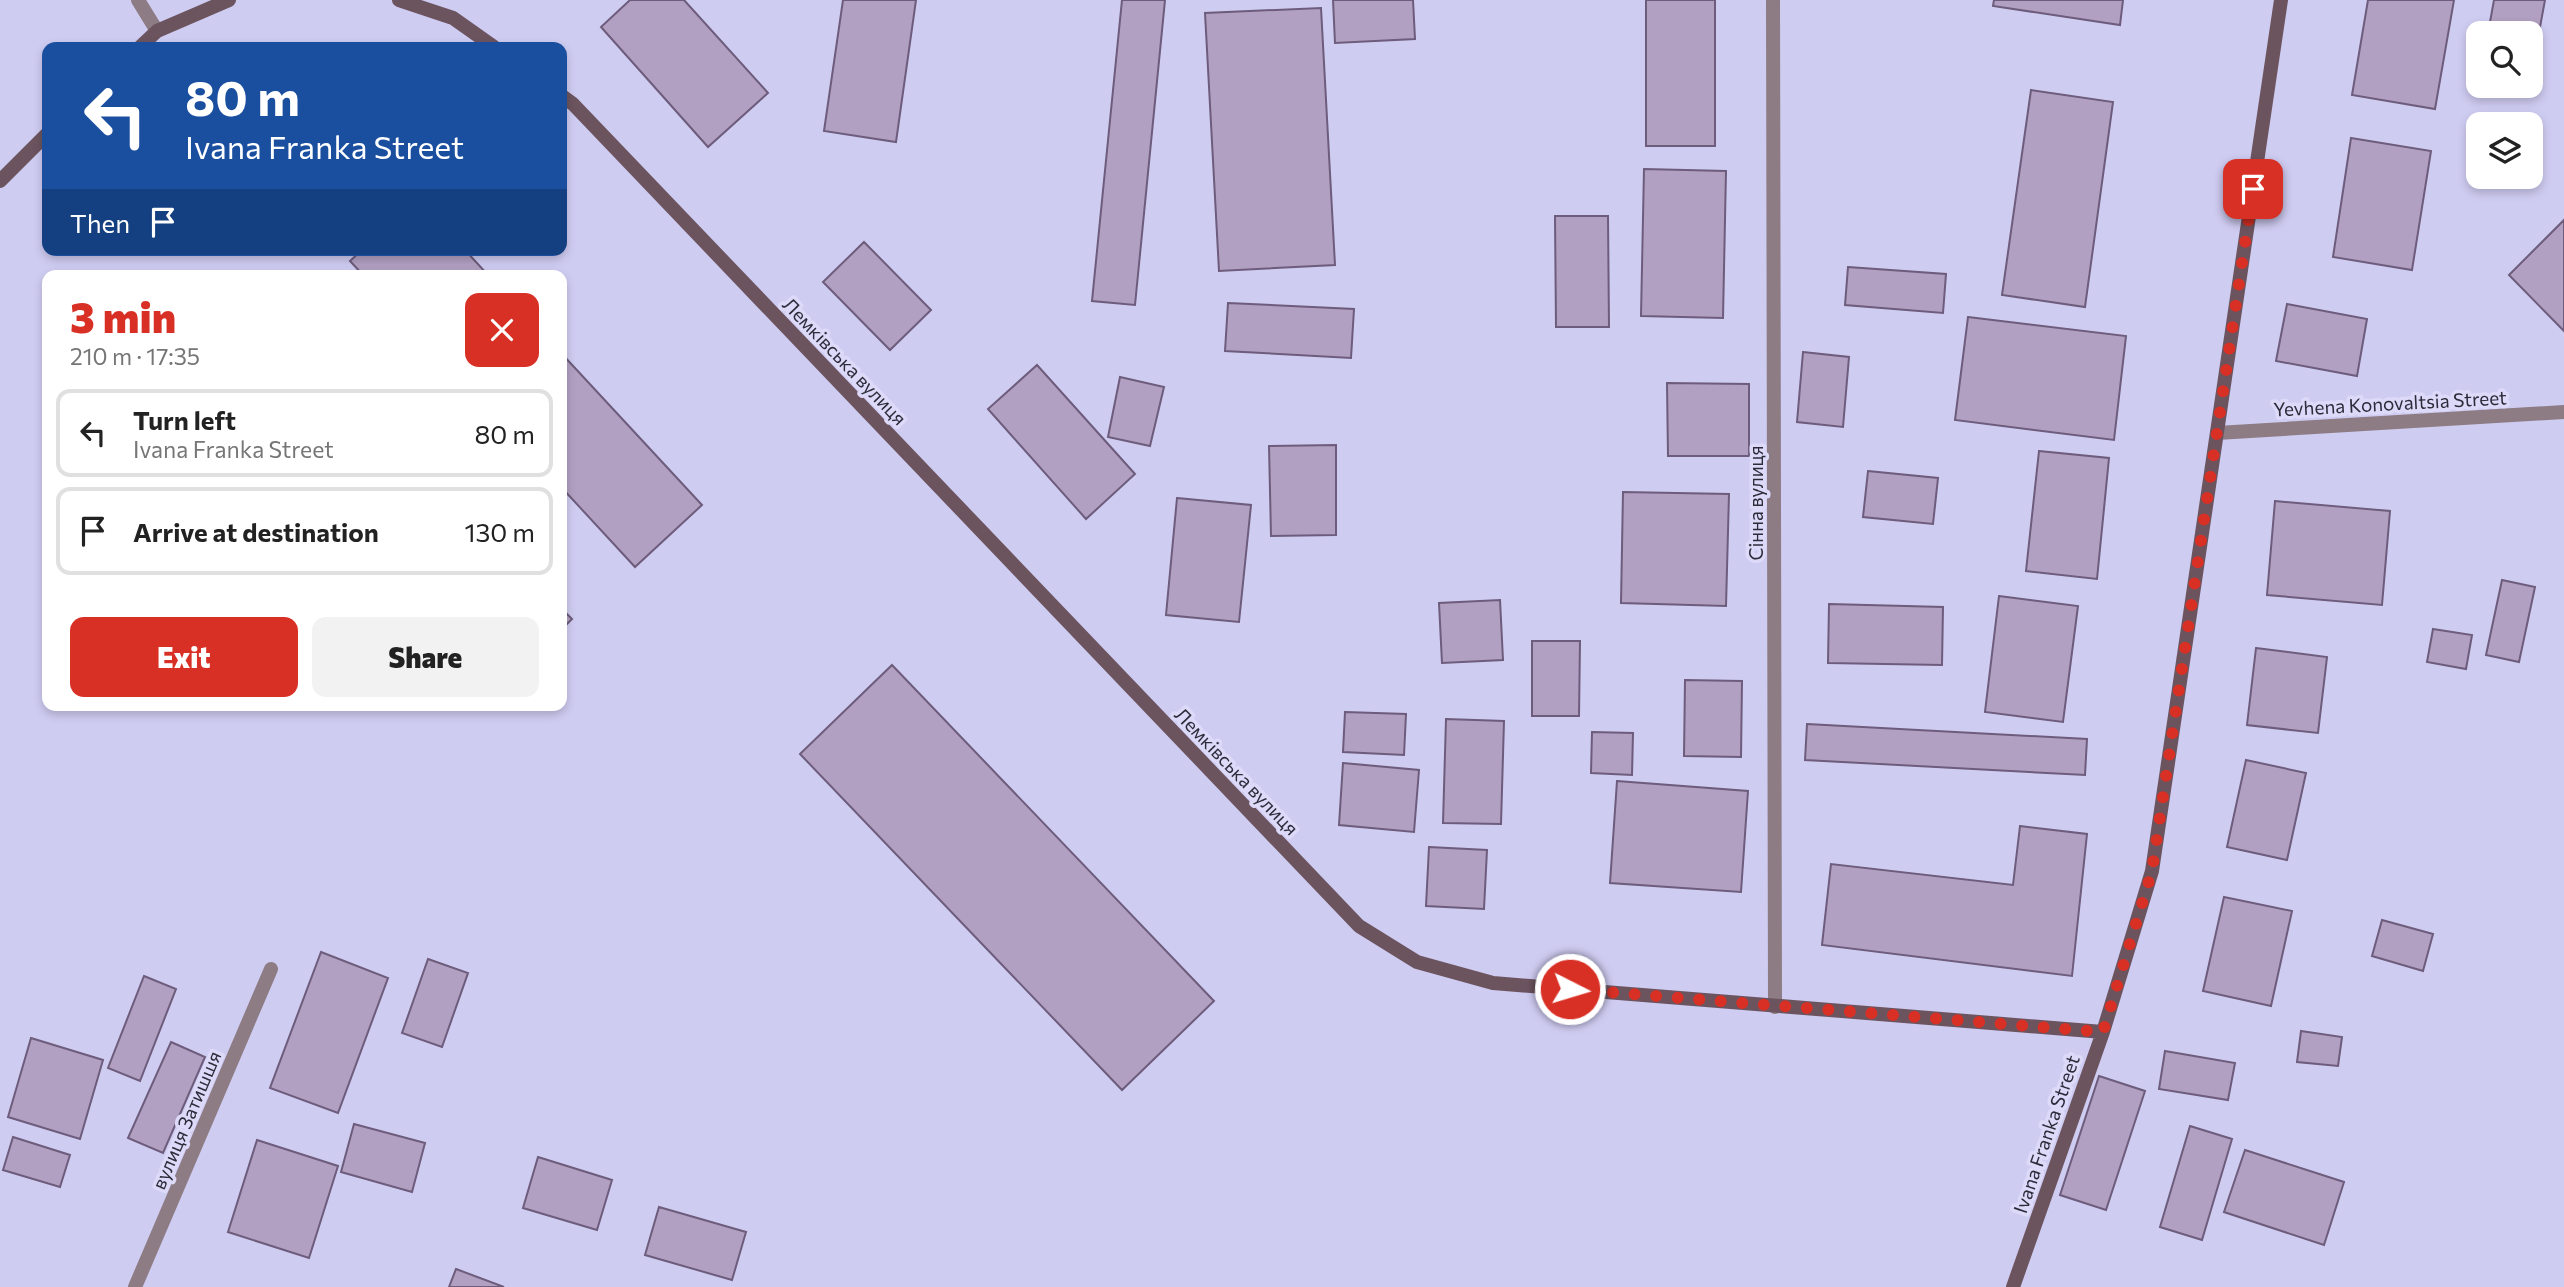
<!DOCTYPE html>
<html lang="en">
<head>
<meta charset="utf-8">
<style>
  body { margin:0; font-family:Commissioner,sans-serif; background:#f2f2f2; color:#222; height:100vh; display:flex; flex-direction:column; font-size:26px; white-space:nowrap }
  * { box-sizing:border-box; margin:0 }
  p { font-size:23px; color:#767676 }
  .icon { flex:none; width:38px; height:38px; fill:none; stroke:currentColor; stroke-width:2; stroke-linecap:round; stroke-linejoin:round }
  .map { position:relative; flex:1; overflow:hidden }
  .side { position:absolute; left:42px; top:270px; width:525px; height:441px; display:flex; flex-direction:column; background:#fff; border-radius:14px; box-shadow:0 4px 10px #0003 }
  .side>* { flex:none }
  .top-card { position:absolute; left:42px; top:42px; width:525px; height:214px; border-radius:14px; box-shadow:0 4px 10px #0003; background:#1a4fa0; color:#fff; overflow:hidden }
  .controls { position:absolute; left:2466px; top:21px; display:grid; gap:14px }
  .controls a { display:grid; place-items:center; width:77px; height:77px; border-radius:14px; background:#fff; box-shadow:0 4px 10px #0003; font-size:35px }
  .pin { position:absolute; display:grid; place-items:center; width:60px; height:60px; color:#fff; margin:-30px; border-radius:14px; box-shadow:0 4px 10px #0006 }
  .me { position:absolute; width:77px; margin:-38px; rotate:95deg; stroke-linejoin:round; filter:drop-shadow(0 0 5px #0008) }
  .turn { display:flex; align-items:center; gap:24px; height:147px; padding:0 28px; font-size:32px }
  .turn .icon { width:91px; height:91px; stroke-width:2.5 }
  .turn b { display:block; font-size:49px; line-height:60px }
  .then { display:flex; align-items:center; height:66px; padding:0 28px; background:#0003; gap:14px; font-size:26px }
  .round { display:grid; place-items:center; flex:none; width:74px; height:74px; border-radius:14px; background:#f2f2f2 }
  .headline { display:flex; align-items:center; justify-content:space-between; height:119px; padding:0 28px }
  h1 { font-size:42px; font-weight:800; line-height:52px; color:#d93025 }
  .cta { display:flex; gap:14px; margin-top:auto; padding:14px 28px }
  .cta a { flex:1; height:80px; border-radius:14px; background:#d93025; color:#fff; font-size:28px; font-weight:800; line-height:80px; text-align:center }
  .cta a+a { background:#f2f2f2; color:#222 }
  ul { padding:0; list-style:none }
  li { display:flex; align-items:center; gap:21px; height:88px; margin:0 14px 10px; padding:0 14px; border:4px solid #e0e0e0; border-radius:14px }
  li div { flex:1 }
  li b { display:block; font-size:26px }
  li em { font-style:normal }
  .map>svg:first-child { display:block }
  .building { fill:#b2a0c2; stroke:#6d5c7b; stroke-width:2 }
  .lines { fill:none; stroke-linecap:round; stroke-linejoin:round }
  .service { stroke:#8d7c84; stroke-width:14 }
  .minor { stroke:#8d7c84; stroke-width:14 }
  .tertiary { stroke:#8d7c84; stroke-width:14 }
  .secondary { stroke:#6c545f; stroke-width:14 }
  .route { stroke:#d93025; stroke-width:12; stroke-dasharray:0 21.6 }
  .labels { text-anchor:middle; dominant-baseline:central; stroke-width:7; stroke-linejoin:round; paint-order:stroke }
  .street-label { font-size:19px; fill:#2c2b39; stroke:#dddaf9 }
</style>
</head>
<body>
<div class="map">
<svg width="2564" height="1287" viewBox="0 0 2564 1287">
  <rect width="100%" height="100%" fill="#cfccf2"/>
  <!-- building -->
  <path class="building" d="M 630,0 L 684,0 L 768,93 L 708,147 L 601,27 Z
    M 843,0 L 916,0 L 896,142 L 824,131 Z
    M 1122,0 L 1165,0 L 1135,305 L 1092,301 Z
    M 1333,0 L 1413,0 L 1415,39 L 1335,43 Z
    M 1646,0 L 1715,0 L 1715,146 L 1646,146 Z
    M 1994,0 L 2123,0 L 2120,25 L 1993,6 Z
    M 2368,0 L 2454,0 L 2435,109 L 2352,95 Z
    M 2494,0 L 2545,0 L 2535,54 L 2530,54 L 2530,33 L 2488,33 Z
    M 1321,8 L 1335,265 L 1219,271 L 1205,13 Z
    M 2031,90 L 2113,102 L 2085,307 L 2002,295 Z
    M 2351,138 L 2431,151 L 2412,270 L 2333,257 Z
    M 1644,169 L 1726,171 L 1723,318 L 1641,316 Z
    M 1555,216 L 1608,216 L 1609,327 L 1556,327 Z
    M 2564,220 L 2564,331 L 2509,275 Z
    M 864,242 L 931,310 L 890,350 L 823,282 Z
    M 362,250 L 465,250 L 488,275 L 363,275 L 350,261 Z
    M 1848,267 L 1946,274 L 1943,313 L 1845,305 Z
    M 1228,303 L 1354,309 L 1351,358 L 1225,351 Z
    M 2287,304 L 2367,319 L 2357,376 L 2276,361 Z
    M 1968,317 L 2126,336 L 2114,440 L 1955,420 Z
    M 1803,352 L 1849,357 L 1843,427 L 1797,422 Z
    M 562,354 L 702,505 L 635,567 L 562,488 Z
    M 1037,365 L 1135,474 L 1086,519 L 988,409 Z
    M 1120,377 L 1164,387 L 1150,446 L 1108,437 Z
    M 1667,383 L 1749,384 L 1749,456 L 1668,456 Z
    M 1336,445 L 1336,535 L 1271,536 L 1269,446 Z
    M 2039,451 L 2109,458 L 2097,579 L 2026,571 Z
    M 1868,471 L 1938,478 L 1933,524 L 1863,517 Z
    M 1623,492 L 1729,494 L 1726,606 L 1621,603 Z
    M 1177,498 L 1251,505 L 1239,622 L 1166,615 Z
    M 2275,501 L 2390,511 L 2382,605 L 2267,595 Z
    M 2502,580 L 2535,587 L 2519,662 L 2486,655 Z
    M 1999,596 L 2078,606 L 2063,722 L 1985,712 Z
    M 1500,600 L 1503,660 L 1442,663 L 1439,603 Z
    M 1829,604 L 1943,607 L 1942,665 L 1828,663 Z
    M 562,609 L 572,619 L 562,629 Z
    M 2433,629 L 2472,635 L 2466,669 L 2427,662 Z
    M 1532,641 L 1580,641 L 1579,716 L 1532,716 Z
    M 2256,648 L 2327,657 L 2318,733 L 2247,725 Z
    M 892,665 L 1214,1001 L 1122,1090 L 800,754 Z
    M 1685,680 L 1742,681 L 1741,757 L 1684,756 Z
    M 1345,712 L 1406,714 L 1404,755 L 1343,752 Z
    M 1446,719 L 1504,721 L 1501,824 L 1443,823 Z
    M 1807,724 L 2087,739 L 2085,775 L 1805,760 Z
    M 1592,732 L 1633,733 L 1632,775 L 1591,773 Z
    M 2246,760 L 2306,773 L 2287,860 L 2227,847 Z
    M 1343,763 L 1419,770 L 1414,832 L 1339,825 Z
    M 1617,781 L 1748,791 L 1741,892 L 1610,883 Z
    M 2020,826 L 2087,834 L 2072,976 L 1822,945 L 1831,864 L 2013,885 Z
    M 1429,847 L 1487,850 L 1484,909 L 1426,906 Z
    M 2224,897 L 2292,911 L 2271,1006 L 2203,991 Z
    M 2382,920 L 2433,934 L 2423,971 L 2372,956 Z
    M 321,952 L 388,978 L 338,1113 L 270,1088 Z
    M 428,959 L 468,973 L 442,1047 L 402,1033 Z
    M 144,976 L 176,989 L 140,1081 L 108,1068 Z
    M 2301,1031 L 2342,1037 L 2338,1066 L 2297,1062 Z
    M 31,1038 L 103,1060 L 80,1139 L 8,1117 Z
    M 171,1042 L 205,1057 L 163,1153 L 128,1138 Z
    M 2165,1051 L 2235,1063 L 2228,1100 L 2159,1089 Z
    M 2099,1076 L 2145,1091 L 2106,1210 L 2060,1195 Z
    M 354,1124 L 425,1143 L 412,1192 L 341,1172 Z
    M 2190,1126 L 2232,1139 L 2202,1240 L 2160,1227 Z
    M 13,1137 L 70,1155 L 60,1187 L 3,1170 Z
    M 257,1140 L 338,1166 L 309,1258 L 228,1232 Z
    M 2245,1150 L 2344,1182 L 2324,1245 L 2224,1212 Z
    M 538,1157 L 612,1180 L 597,1230 L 523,1208 Z
    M 659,1207 L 746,1232 L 732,1280 L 645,1255 Z
    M 456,1269 L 504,1287 L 449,1287 Z"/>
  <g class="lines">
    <!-- service -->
    <path class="service" d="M 138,0 L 157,31"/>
    <!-- minor -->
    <path class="minor" d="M 1773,0 L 1775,1007
      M 135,1287 L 271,969"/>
    <!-- tertiary -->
    <path class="tertiary" d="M 2217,433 L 2564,412"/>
    <!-- secondary -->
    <path class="secondary" d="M 399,0 L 453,18 L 494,47
      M 140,47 L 157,31 L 229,0
      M 562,96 L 573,104 L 1359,926 L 1417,962 L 1493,983 L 2103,1032
      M 0,181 L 47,134
      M 2013,1287 L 2103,1032 L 2152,871 L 2281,0"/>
  </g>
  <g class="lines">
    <!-- route -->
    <path class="route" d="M 1570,989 L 2103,1032 L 2152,871 L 2253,189"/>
  </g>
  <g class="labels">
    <!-- street labels -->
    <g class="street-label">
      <text transform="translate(845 361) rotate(46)">Лемківська вулиця</text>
      <text transform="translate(2390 403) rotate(-3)">Yevhena Konovaltsia Street</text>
      <text transform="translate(1755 503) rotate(-90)">Сінна вулиця</text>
      <text transform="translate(1237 771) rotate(46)">Лемківська вулиця</text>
      <text transform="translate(186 1120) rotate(-67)">вулиця Затишшя</text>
      <text transform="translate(2046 1134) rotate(-71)">Ivana Franka Street</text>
    </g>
  </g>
</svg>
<div class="controls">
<a><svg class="icon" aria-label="search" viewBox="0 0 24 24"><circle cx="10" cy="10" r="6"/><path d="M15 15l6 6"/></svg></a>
<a><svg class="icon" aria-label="layers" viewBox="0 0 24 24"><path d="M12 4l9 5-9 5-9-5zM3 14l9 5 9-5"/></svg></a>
</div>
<div class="pin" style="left:2253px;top:189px;background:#d93025"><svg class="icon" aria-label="arrive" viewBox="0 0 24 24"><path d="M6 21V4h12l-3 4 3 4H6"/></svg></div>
<svg class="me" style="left:1570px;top:989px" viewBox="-20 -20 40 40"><circle r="17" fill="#d93025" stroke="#fff" stroke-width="3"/><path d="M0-11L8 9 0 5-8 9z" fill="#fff"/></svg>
<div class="top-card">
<div class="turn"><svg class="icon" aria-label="left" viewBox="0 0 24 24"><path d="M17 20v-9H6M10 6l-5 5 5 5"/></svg><div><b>80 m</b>Ivana Franka Street</div></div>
<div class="then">Then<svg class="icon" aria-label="arrive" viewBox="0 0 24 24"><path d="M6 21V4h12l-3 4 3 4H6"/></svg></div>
</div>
<section class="side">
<div class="headline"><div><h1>3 min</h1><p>210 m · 17:35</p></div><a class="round" style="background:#d93025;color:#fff"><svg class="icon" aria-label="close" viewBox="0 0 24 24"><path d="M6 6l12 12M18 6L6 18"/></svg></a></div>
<ul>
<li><svg class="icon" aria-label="left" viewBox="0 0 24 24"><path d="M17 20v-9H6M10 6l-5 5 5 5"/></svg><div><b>Turn left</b><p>Ivana Franka Street</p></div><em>80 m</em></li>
<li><svg class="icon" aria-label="arrive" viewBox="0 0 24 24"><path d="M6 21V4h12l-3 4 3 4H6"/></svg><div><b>Arrive at destination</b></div><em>130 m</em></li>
</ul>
<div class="cta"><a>Exit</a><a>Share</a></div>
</section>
</div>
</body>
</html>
